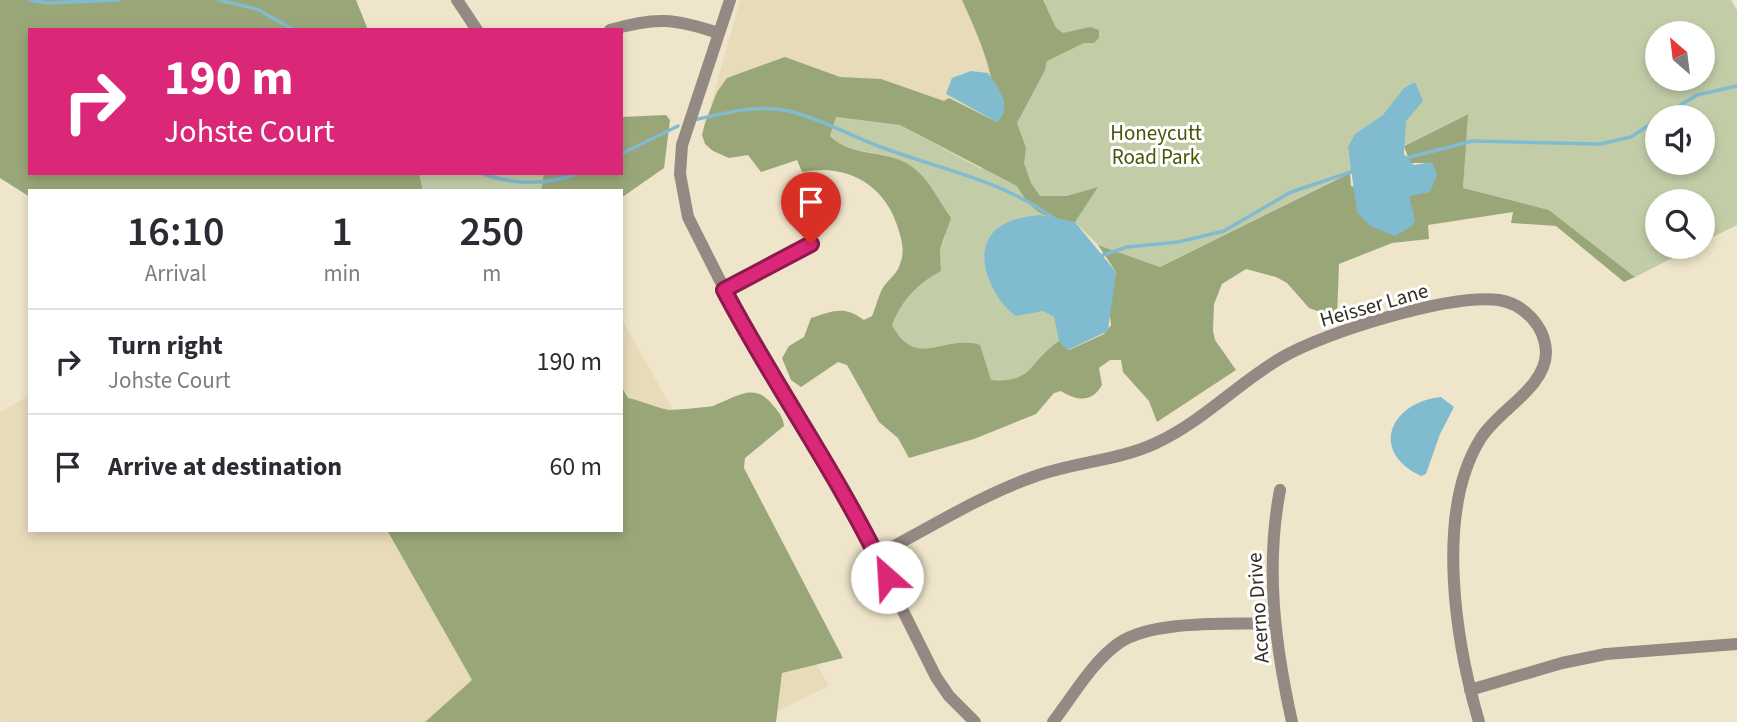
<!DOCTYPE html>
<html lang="en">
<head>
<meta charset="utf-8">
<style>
  body { margin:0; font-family:"Source Sans 3",sans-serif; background:#f2f2f3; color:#2b2b33; height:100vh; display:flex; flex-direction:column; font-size:26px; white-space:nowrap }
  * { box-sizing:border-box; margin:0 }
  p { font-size:23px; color:#7c7c81 }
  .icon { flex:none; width:38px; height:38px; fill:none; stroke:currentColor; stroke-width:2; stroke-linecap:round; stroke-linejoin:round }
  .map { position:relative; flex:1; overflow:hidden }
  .sheet { position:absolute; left:28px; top:189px; width:595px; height:343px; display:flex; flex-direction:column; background:#fff; border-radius:0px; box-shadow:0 4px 10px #0003 }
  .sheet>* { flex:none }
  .top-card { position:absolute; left:28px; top:28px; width:595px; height:147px; border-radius:0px; box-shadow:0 4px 10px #0003; background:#db2777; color:#fff; overflow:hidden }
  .needle { width:46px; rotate:332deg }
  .fabs { position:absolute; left:1645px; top:21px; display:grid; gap:14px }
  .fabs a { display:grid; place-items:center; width:70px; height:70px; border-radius:50%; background:#fff; box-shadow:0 4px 10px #0003; font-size:35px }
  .pin { position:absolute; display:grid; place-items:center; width:60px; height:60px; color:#fff; margin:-72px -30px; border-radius:50% 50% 50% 0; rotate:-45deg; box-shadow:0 0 7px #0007 }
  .pin .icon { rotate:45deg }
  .me { position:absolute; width:77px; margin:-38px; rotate:334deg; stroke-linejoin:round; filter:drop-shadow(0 0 5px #0008) }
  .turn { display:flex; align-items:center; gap:24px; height:147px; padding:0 21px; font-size:32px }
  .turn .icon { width:91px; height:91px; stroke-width:2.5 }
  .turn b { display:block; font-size:49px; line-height:60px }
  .eta { display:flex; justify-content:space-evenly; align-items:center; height:119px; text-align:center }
  .eta b { font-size:42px; font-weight:600; line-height:49px }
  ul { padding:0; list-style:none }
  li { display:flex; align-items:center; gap:21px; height:105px; padding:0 21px; border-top:2px solid #e1e1e2 }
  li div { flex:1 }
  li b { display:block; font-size:26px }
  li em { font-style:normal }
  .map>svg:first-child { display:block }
  .built { fill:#e7dbb9 }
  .green { fill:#c2cda8; fill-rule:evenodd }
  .forest { fill:#99a778 }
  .water { fill:#81bbd0 }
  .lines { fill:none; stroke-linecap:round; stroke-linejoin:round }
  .stream { stroke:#81bbd0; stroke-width:3.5 }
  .minor { stroke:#958983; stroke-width:12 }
  .route-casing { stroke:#8e194d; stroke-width:18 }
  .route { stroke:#db2777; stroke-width:12 }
  .labels { text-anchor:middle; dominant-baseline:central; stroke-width:6; stroke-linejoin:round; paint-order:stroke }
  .park-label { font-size:21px; fill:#465507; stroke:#fff }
  .street-label { font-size:21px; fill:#332f25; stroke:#fff }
</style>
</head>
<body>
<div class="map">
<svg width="1737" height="722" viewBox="0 0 1737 722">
  <rect width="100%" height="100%" fill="#efe5cb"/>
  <!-- built -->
  <path class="built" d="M 740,0 L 969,0 L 1014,89 L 981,191 L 708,115 Z
    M 621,318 L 829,686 L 756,722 L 2,722 L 0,719 L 0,412 L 30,395 L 30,530 L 621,530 Z"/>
  <!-- green -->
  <path class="green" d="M 969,0 L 1731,0 L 1737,10 L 1737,225 L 1703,242 L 1703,201 L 1657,201 L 1657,247 L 1694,247 L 1635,277 L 1549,210 L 1463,188 L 1467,114 L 1160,267 L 1098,245 L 1075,222 L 1043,311 L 1055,317 L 1059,341 C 1029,360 1034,384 990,380 L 979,345 C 944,333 917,371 892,325 C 903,299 916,285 941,271 L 940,249 L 945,237 L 886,156 L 840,146 L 830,136 L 836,117 L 900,125 L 981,169 L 1014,89 ZM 1657,33 L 1703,33 L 1703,79 L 1657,79 ZM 1657,117 L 1703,117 L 1703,163 L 1657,163 Z
    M 419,173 L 544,173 L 545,175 L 541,191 L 423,191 Z"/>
  <!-- forest -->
  <path class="forest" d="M 0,0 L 356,0 L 368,30 L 30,30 L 30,173 L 419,173 L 423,191 L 30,191 L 30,197 L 0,178 Z
    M 962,0 L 1043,0 L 1056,28 L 1063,33 L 1090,27 L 1099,30 L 1099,38 L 1094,43 L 1084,43 L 1047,61 L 1045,70 L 1017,123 L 1026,148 L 1024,163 L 1031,183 L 1040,196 L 1067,196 L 1098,187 L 1075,222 C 1043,216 1035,216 1017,186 L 900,125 L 836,117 L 830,136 C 852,159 891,148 915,169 C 930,181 940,203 951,218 L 940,249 L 941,271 C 916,285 903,299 892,325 C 917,371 944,333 980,345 L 991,380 C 1034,384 1029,360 1059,341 L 1069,350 L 1104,334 L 1111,325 L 1109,308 L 1116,272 L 1098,245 L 1160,267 L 1350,173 L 1351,186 L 1410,204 L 1409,195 L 1420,193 L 1427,163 L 1410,163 L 1404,146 L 1468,114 L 1463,188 L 1549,210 L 1635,277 L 1624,282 L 1556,226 L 1511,223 L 1513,212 L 1428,225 L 1429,239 L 1392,243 L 1339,264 L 1337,318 L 1309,308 L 1287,283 L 1276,277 L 1246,269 L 1222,284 L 1214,304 L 1213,331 L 1215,340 L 1236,370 L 1157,422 L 1149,401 L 1123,372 L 1121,360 L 1110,360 L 1099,368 L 1102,385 C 1092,403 1077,401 1061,391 L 1054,393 L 1036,414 L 974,439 L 909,458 L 898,438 L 879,422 L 847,365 L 838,362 L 801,387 L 791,380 L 782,358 L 789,346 L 804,337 L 811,318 C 833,311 844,305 864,320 L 872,316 C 876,307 879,293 884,286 C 890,278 897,274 900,264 C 905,251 902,241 898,228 C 885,184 846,163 802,172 L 797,160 L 761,172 L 748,155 L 729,158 L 713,151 L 705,144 L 702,135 L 705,123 L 717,92 L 727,78 L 785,57 L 840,77 L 881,79 L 944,101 L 949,98 L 997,122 C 995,74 982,44 962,0 Z
    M 666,115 L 670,120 L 664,168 L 621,198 L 621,191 L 541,191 L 544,173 L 621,173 L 621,117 Z
    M 621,386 L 628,398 C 639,400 663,410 670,410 C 674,410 710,407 713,406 C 734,398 754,382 771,403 C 778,411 783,416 784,426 L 745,458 L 744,468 L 843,658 L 782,673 L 776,722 L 425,722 L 472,680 L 387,530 L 621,530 Z"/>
  <!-- water -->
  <path class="water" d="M 971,71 L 988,73 C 998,87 1014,108 997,122 L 946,94 L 952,78 Z
    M 1415,82 L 1423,101 L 1406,121 L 1404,154 L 1414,165 L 1432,162 L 1437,175 L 1430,192 L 1409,196 L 1415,220 L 1412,226 L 1395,236 L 1370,226 L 1357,212 L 1348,147 L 1355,134 L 1383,115 L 1404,88 Z
    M 1040,215 L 1075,222 L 1116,272 L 1108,331 L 1068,350 L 1059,341 L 1054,317 L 1043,311 L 1016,316 C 995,301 973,260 991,235 C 1002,220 1023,217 1040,215 Z
    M 1441,397 L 1454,407 L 1440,434 L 1426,474 L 1421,476 C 1368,451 1391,402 1441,397 Z"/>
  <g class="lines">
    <!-- stream -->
    <path class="stream" d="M 30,0 L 48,3 L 119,0
      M 219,0 L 257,9 L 294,30
      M 1661,117 L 1697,95 L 1737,86
      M 694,120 C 725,113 757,104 789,111 C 819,118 849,135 878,146 C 939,169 1002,180 1055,219
      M 621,154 L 678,126
      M 1402,159 L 1473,141 L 1600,144 L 1631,137 L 1657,120
      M 481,173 C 515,186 546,185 580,173
      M 1103,255 L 1127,247 L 1178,242 L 1224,231 L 1291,192 L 1354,171"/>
    <!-- minor -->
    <path class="minor" d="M 457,0 L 477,30
      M 730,0 L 682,145 L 680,174 L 688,217 L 754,348 L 845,495 L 936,677 L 949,696 L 975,722
      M 610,30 C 655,17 674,18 718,33
      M 724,290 L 811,244
      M 1280,490 C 1265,568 1275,645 1292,722
      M 877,555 C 928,529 979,496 1033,477 C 1073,462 1118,461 1156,443 C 1202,422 1238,383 1281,358 C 1325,332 1449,294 1499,300 C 1524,304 1545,326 1546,352 C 1546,388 1498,410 1481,438 C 1434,512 1456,643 1479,722
      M 1470,690 L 1562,663 L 1606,654 L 1737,644
      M 1053,722 C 1073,696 1092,662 1119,643 C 1155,619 1231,625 1274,623"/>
  </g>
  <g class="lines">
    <defs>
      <path id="route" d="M 811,244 L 724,290 C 775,387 840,477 887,577"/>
    </defs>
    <!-- route casing -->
    <use href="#route" class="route-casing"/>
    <!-- route -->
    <use href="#route" class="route"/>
  </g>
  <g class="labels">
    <!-- park labels -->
    <g class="park-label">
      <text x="1156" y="133">Honeycutt<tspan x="1156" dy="24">Road Park</tspan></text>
    </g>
    <!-- street labels -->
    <g class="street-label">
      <text transform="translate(1374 305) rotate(-16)">Heisser Lane</text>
      <text transform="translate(1258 608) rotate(-94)">Acerno Drive</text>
    </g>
  </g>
</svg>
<div class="fabs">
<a><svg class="needle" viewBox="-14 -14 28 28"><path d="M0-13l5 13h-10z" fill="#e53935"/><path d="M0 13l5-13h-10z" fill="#7c7c81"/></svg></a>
<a><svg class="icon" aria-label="sound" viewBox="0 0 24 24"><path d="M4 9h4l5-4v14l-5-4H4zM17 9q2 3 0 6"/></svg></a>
<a><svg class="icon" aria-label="search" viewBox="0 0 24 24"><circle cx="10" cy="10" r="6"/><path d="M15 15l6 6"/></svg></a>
</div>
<div class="pin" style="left:811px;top:244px;background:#d93025"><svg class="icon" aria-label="arrive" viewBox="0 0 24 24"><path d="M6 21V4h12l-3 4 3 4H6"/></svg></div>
<svg class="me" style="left:887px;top:577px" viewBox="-20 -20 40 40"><circle r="19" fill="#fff"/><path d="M0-13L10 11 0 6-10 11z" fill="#db2777"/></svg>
<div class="top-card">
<div class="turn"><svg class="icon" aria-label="right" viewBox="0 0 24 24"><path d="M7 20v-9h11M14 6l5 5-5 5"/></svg><div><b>190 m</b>Johste Court</div></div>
</div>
<section class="sheet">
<div class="eta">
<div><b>16:10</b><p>Arrival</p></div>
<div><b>1</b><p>min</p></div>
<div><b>250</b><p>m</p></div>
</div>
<ul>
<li><svg class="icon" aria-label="right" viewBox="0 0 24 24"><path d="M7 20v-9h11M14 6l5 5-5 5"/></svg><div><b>Turn right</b><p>Johste Court</p></div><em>190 m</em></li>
<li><svg class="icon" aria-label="arrive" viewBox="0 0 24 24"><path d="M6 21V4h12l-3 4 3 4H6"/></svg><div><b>Arrive at destination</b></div><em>60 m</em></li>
</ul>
</section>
</div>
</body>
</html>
